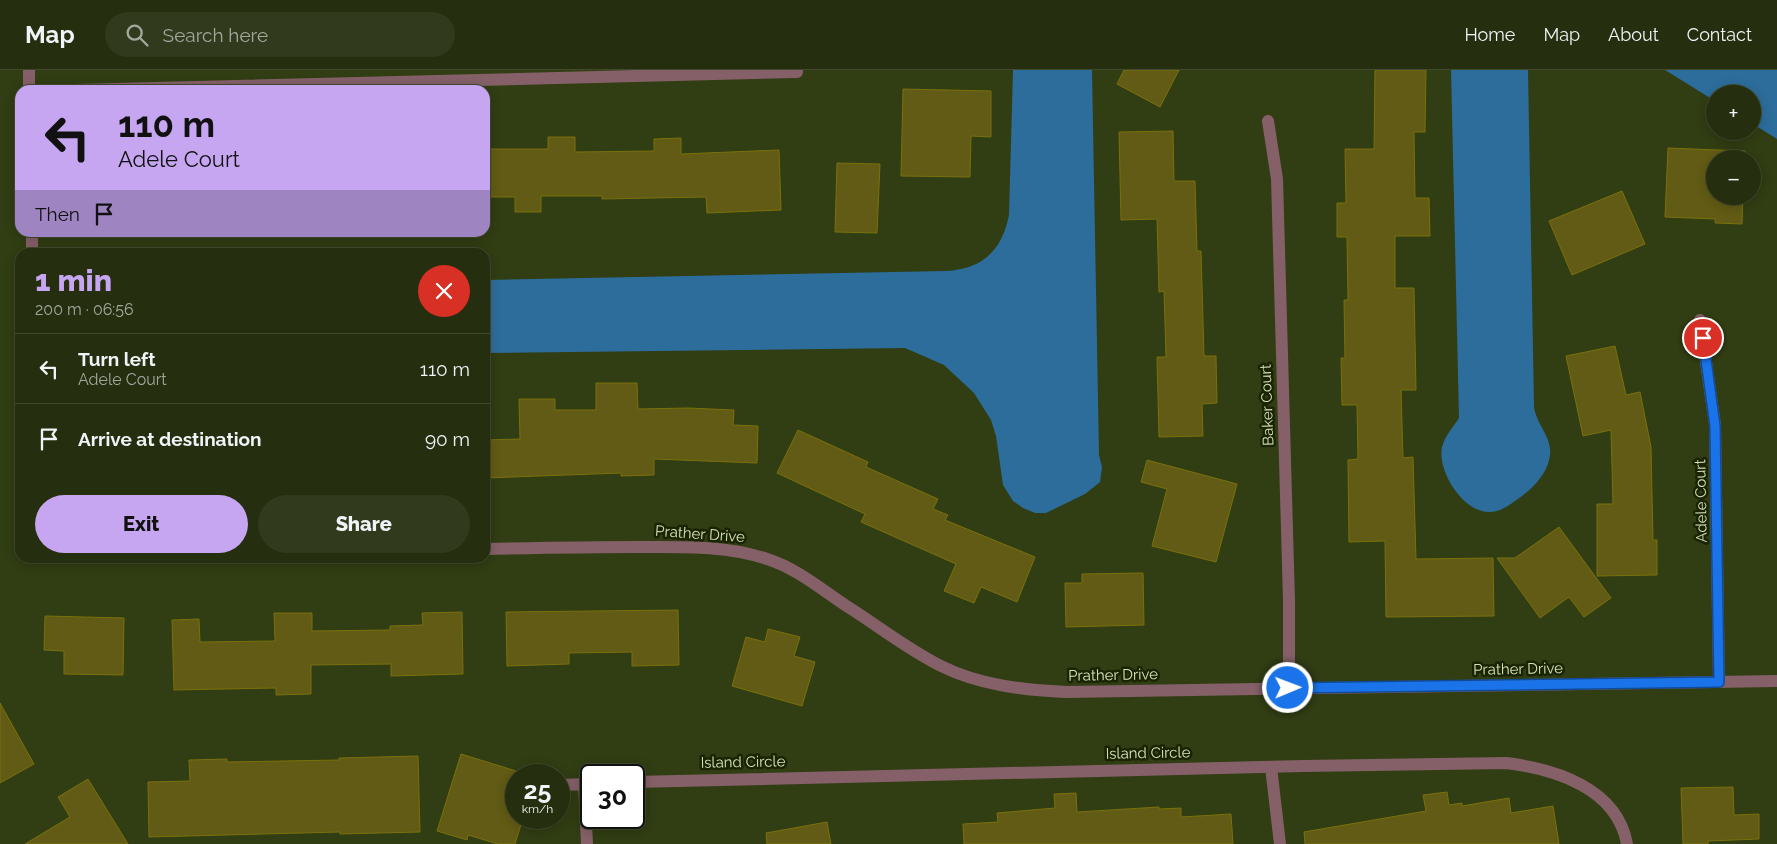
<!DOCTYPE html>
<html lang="en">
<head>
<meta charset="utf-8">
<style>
  body { margin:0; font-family:Raleway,sans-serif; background:#313a1c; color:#f1f3f6; height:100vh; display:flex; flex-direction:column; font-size:19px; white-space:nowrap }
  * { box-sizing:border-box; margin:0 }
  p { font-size:16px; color:#a3a89e }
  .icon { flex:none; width:28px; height:28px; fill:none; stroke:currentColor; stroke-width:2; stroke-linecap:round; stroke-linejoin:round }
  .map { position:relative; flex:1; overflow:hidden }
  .panel { position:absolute; left:15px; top:178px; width:475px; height:315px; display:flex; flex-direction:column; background:#252e0e; border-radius:15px; box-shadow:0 2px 12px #0003,0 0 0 1px #424a2e }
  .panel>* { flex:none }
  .guide { position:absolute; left:15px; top:15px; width:475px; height:152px; border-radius:15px; box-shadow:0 2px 12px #0003,0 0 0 1px #424a2e; background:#c6a6f0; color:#111; overflow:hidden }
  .tools { position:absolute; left:1706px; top:15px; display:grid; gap:10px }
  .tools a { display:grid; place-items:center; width:55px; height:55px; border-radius:50%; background:#252e0e; box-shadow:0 2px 12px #0003,0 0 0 1px #424a2e; font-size:25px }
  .speed { position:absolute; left:505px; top:694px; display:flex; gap:10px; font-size:25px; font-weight:700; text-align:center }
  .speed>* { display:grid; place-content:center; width:65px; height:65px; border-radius:50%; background:#252e0e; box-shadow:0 2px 12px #0003,0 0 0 1px #424a2e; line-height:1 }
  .speed small { font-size:12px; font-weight:400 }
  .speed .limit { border:2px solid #111; border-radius:8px; background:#fff; color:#111 }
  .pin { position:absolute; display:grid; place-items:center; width:42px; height:42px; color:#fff; margin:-21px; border:2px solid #fff; border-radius:50%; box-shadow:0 1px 5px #0007 }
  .me { position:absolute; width:55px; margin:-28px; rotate:89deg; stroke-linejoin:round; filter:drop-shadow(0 0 4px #0008) }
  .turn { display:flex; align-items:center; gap:18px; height:105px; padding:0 20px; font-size:22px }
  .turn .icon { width:65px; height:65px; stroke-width:2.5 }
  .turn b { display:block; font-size:35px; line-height:42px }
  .then { display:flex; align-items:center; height:48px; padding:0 20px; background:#0003; gap:10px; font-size:19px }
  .round { display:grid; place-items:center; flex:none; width:52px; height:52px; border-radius:26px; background:#313a1c }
  .summary { display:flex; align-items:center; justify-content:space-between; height:85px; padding:0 20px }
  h1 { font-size:30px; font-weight:800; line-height:38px; color:#c6a6f0 }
  .cta { display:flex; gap:10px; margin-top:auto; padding:10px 20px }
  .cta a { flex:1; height:58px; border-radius:30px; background:#c6a6f0; color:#111; font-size:20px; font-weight:800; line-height:58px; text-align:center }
  .cta a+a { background:#313a1c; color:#f1f3f6 }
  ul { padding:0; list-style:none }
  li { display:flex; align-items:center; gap:15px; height:70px; padding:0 20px; border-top:1px solid #424a2e }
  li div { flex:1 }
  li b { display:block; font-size:19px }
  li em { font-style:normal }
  header { display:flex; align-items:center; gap:30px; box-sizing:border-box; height:70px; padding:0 25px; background:#252e0e; border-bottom:1px solid #424a2e }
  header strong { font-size:24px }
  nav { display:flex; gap:28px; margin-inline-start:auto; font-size:18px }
  .search { width:350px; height:45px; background:#313a1c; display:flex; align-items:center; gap:12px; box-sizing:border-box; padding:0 18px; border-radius:28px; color:#a3a89e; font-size:19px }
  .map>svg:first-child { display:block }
  .water { fill:#2d6d9b }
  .building { fill:#625b15; stroke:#7a710c }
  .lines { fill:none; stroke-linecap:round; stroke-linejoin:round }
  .service { stroke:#856069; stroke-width:12 }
  .minor { stroke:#856069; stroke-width:12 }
  .route-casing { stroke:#114b97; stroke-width:12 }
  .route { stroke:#1a73e8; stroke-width:9 }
  .labels { text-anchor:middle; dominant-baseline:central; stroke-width:5; stroke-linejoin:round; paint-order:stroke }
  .street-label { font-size:15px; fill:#d5e3bc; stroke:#1a2302 }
</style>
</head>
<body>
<header>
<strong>Map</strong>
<div class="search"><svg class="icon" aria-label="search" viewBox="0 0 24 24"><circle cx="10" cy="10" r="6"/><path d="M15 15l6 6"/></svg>Search here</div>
<nav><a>Home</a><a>Map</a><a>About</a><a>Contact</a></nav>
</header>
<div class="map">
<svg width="1777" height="774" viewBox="0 0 1777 774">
  <rect width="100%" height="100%" fill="#313d13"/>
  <!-- water -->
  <path class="water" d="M 1013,0 L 1092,0 L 1099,385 L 1102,397 L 1100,412 L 1085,424 L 1046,443 L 1035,443 L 1023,438 L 1013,431 L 1003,415 L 996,366 L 991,350 L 974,323 L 944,295 L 905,278 L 485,283 L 485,210 L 946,201 C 982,199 1002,181 1009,145 Z
    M 1451,0 L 1528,0 L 1534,337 C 1537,357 1555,369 1549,390 C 1546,404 1534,417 1522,426 C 1512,433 1502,442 1489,442 C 1463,442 1437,401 1442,377 C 1445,366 1453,357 1459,348 Z
    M 1665,0 L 1777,0 L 1777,69 L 1753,54 L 1752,24 L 1715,24 L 1715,31 Z"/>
  <!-- building -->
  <path class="building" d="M 1124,0 L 1179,0 L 1160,37 L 1117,14 Z
    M 1375,0 L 1426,0 L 1425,62 L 1414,62 L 1415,128 L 1429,128 L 1430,166 L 1395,166 L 1395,218 L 1414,218 L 1416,320 L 1401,320 L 1403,388 L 1413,387 L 1416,489 L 1493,488 L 1494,546 L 1386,547 L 1385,471 L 1349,472 L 1348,390 L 1358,389 L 1357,335 L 1342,335 L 1341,288 L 1345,288 L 1344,230 L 1348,230 L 1347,167 L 1337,167 L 1337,133 L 1346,133 L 1345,79 L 1374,79 Z
    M 903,19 L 991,21 L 991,67 L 971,66 L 970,107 L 901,106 Z
    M 1173,61 L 1174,111 L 1195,111 L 1197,181 L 1201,181 L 1204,286 L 1216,286 L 1217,333 L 1202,334 L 1203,366 L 1159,367 L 1157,287 L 1166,287 L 1164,221 L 1159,222 L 1157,149 L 1121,150 L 1119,62 Z
    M 548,67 L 575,67 L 575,82 L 654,81 L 654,69 L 681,68 L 681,84 L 779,80 L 781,140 L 707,143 L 706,127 L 602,129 L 602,126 L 541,126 L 541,142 L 515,142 L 515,127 L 489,127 L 489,79 L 548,79 Z
    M 1668,78 L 1745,81 L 1745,89 L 1715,89 L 1715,126 L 1743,126 L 1742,154 L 1715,153 L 1715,149 L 1665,147 Z
    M 837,93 L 880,94 L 877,163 L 835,162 Z
    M 1622,121 L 1645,174 L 1572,205 L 1549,151 Z
    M 1615,276 L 1626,325 L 1640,322 L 1651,377 L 1653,470 L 1657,470 L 1657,505 L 1597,506 L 1597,434 L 1613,434 L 1611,360 L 1583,366 L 1566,286 Z
    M 596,313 L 637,313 L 638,339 L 688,338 L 734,340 L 733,355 L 758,356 L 757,393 L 654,389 L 654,405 L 621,406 L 621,403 L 485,408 L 485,370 L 520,369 L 519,329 L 555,329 L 555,340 L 596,340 Z
    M 798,360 L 868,392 L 866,397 L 938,429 L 933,439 L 948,445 L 945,450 L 1035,487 L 1017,532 L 981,517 L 974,533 L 944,521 L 956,494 L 861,452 L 865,444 L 777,403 Z
    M 1147,390 L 1237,414 L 1216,492 L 1152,476 L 1167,419 L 1141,412 Z
    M 1559,457 L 1611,528 L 1584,547 L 1569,527 L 1540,548 L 1497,488 L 1515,488 Z
    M 1143,503 L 1144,555 L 1066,557 L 1065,513 L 1082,513 L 1082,504 Z
    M 678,540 L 679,595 L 632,596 L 632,582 L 569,583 L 569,594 L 507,596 L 506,542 Z
    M 462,542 L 463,604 L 391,606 L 391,594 L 311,595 L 311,624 L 276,625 L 276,618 L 174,620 L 172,550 L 199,549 L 200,572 L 275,571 L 274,543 L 312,543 L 312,561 L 390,560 L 390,556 L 423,555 L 422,543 Z
    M 45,546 L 124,548 L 123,605 L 64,604 L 64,581 L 44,580 Z
    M 768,559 L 800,567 L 794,586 L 815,592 L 802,636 L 732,616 L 746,567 L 765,572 Z
    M 0,633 L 34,694 L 0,713 Z
    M 461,684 L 516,701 L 516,748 L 523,748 L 515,774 L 498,774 L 468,765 L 467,770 L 437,761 Z
    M 418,686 L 420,762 L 340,764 L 340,762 L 149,767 L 148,712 L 190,711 L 189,690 L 227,689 L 227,692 L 339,690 L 339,688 Z
    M 88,709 L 128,774 L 25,774 L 70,747 L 58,727 Z
    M 1733,717 L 1734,745 L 1759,744 L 1759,769 L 1708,771 L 1708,774 L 1683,774 L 1681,718 Z
    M 1447,722 L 1449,735 L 1462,733 L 1462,736 L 1509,728 L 1511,743 L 1553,736 L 1559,774 L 1305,774 L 1304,762 L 1426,741 L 1423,725 Z
    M 1076,723 L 1077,742 L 1159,737 L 1159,739 L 1181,738 L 1181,747 L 1231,744 L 1233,774 L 964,774 L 963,754 L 998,752 L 997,743 L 1055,738 L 1054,724 Z
    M 827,752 L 831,774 L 767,774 L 766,763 Z"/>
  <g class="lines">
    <!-- service -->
    <path class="service" d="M 1271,697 L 1280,774
      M 584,714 L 587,774"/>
    <!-- minor -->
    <path class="minor" d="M 29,0 L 29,20
      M 74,20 L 797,2
      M 1268,51 L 1277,109 L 1289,531 L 1289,618
      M 32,162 L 32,182
      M 1700,250 L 1715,355 L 1719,612
      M 485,479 C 535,478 586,477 636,477 C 679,477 726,475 767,489 C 796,498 821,519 845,535 C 877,555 907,579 941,596 C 979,615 1023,620 1066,622 L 1777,611
      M 634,712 L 1304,696 L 1506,693 C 1555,699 1617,718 1627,774
      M 559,715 L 591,714"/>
  </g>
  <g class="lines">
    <defs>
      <path id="route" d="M 1288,618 L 1719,612 L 1715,356 L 1703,268"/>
    </defs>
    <!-- route casing -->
    <use href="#route" class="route-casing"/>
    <!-- route -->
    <use href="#route" class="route"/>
  </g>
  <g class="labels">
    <!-- street labels -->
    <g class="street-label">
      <text transform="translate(1267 335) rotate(-92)">Baker Court</text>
      <text transform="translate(1701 431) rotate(-91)">Adele Court</text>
      <text transform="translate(700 464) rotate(4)">Prather Drive</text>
      <text transform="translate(1518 599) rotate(-1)">Prather Drive</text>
      <text transform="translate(1113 605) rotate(-1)">Prather Drive</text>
      <text transform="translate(1148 683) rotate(-1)">Island Circle</text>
      <text transform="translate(743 692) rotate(-1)">Island Circle</text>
    </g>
  </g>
</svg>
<div class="tools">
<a>+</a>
<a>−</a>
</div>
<div class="speed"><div>25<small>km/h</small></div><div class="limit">30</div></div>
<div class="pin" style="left:1703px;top:268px;background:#d93025"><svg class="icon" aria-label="arrive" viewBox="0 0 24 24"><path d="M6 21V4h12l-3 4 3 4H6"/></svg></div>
<svg class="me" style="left:1288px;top:618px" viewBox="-20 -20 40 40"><circle r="17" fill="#1a73e8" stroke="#fff" stroke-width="3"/><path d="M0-11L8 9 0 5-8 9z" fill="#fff"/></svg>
<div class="guide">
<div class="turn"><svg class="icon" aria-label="left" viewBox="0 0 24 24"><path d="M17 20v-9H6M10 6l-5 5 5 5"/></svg><div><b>110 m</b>Adele Court</div></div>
<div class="then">Then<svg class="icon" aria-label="arrive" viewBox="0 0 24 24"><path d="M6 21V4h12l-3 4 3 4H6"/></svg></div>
</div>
<section class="panel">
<div class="summary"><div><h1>1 min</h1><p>200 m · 06:56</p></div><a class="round" style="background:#d93025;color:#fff"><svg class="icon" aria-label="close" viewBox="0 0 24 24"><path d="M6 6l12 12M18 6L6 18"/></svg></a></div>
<ul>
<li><svg class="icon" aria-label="left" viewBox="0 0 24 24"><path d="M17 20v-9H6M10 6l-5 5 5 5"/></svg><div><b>Turn left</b><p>Adele Court</p></div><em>110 m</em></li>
<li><svg class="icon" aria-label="arrive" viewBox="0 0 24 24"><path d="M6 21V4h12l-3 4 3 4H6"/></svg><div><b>Arrive at destination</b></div><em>90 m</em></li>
</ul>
<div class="cta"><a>Exit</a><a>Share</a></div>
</section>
</div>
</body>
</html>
